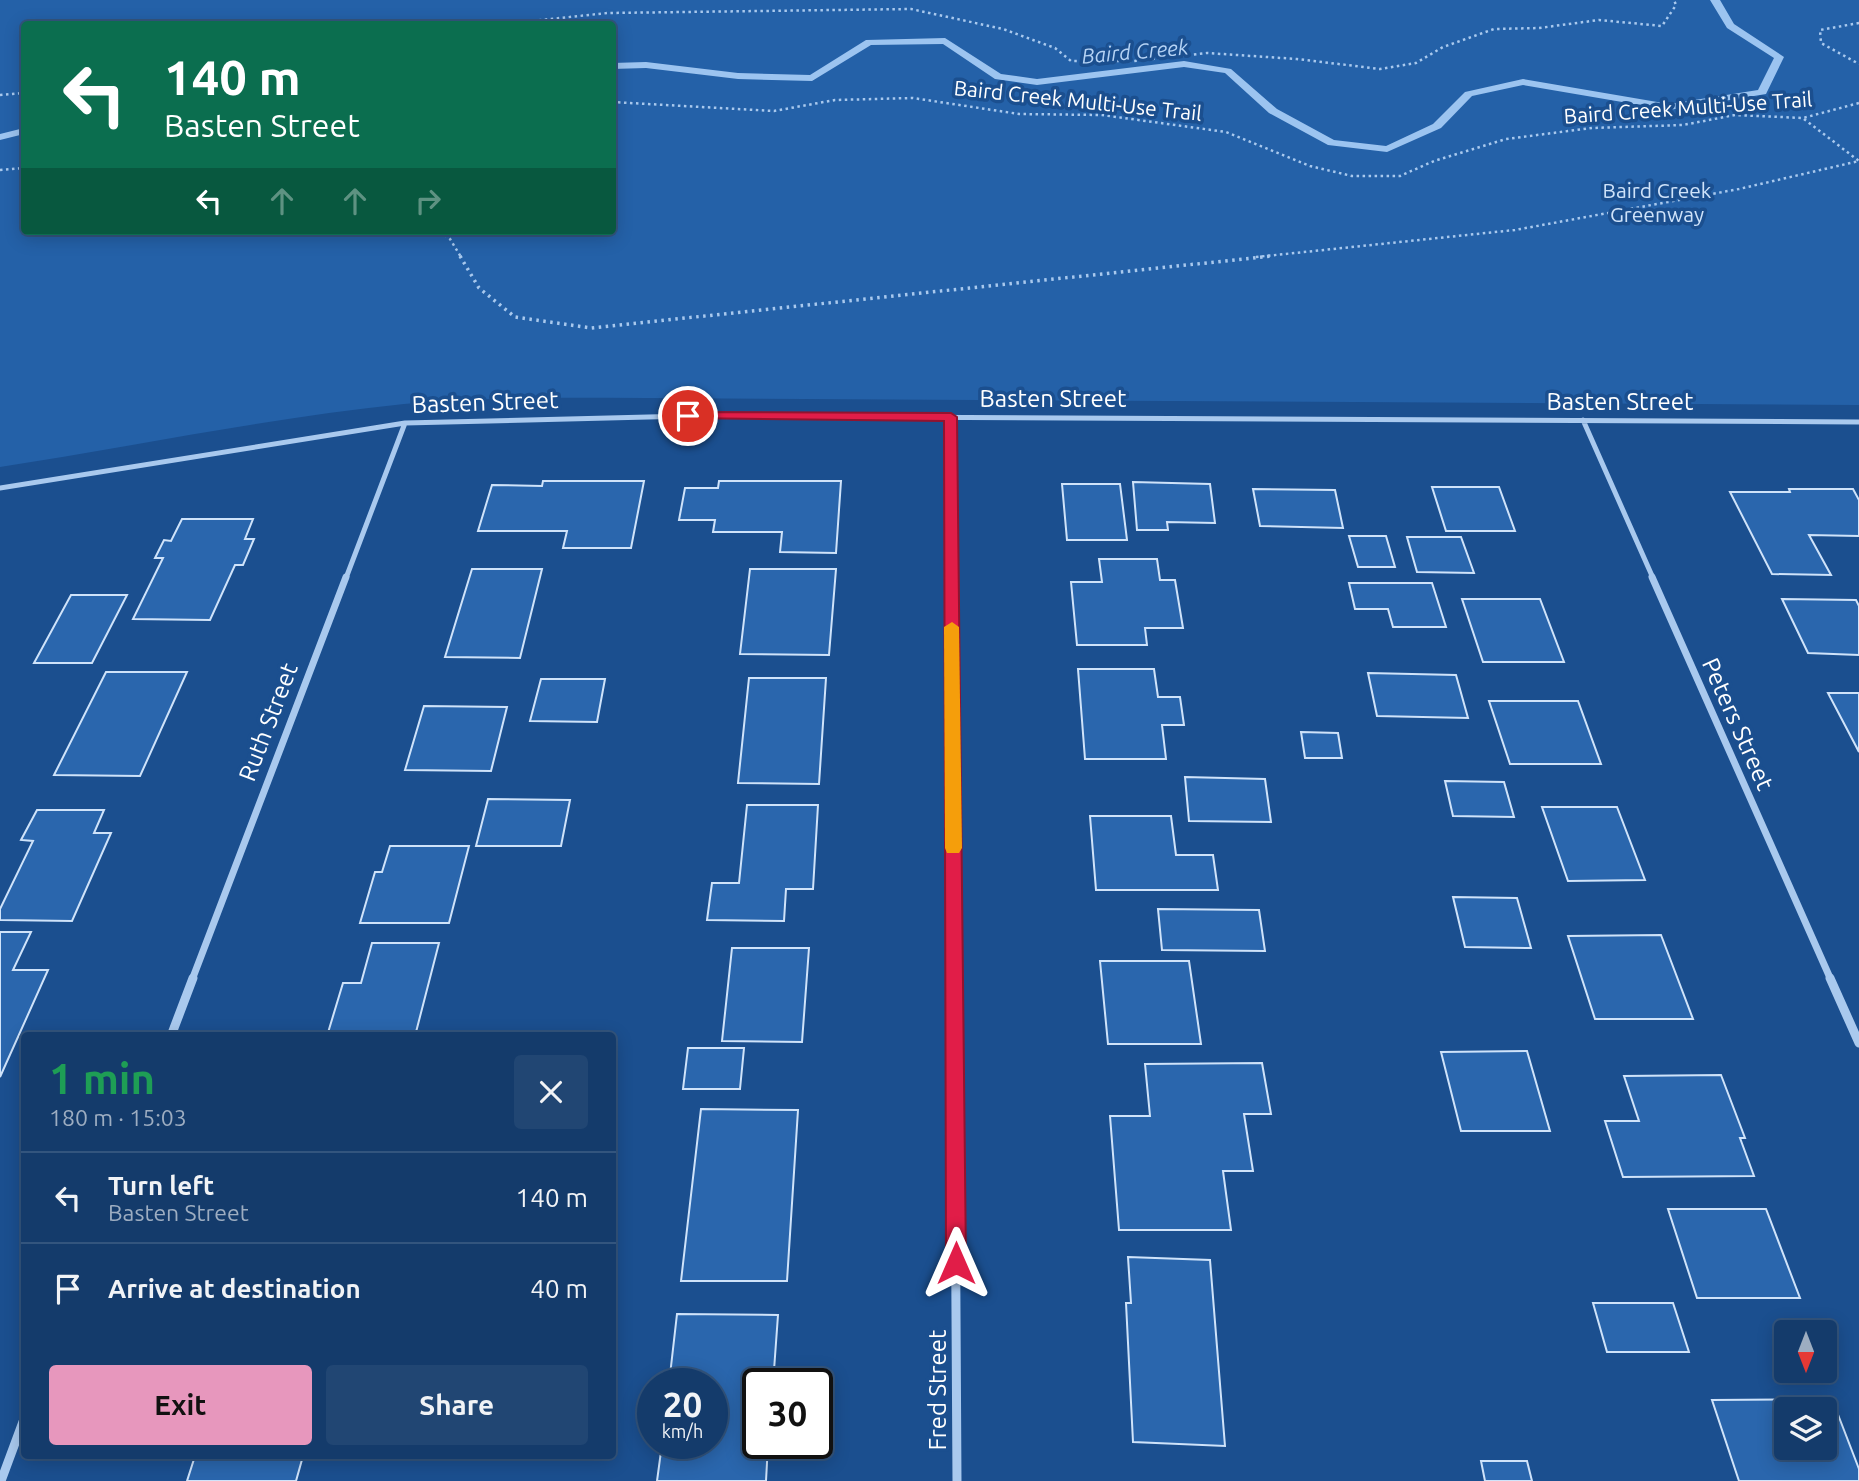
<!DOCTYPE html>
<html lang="en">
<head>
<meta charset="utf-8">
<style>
  body { margin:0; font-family:Ubuntu,sans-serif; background:#214673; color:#f1f3f6; height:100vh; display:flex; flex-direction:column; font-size:26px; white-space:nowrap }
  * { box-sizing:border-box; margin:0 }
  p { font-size:23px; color:#9dadc1 }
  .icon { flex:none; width:38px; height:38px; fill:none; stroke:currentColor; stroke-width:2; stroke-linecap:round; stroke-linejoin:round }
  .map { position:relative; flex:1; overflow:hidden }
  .side { position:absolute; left:21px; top:1032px; width:595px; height:427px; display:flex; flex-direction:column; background:#143b6b; border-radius:7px; box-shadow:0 4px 18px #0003,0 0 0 2px #33557e }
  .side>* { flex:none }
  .top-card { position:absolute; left:21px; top:21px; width:595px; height:214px; border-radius:7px; box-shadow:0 4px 18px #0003,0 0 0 2px #33557e; background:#0b6e4f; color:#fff; overflow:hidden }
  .needle { width:46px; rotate:180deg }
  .buttons { position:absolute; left:1774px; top:1320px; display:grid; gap:14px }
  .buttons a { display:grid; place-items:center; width:63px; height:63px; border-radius:7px; background:#143b6b; box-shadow:0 4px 18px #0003,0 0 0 2px #33557e; font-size:35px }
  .speed { position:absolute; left:637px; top:1368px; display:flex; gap:14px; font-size:35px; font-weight:700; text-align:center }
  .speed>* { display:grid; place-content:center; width:91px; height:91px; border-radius:50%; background:#143b6b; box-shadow:0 4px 18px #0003,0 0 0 2px #33557e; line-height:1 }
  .speed small { font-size:18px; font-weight:400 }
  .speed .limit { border:4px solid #111; border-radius:10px; background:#fff; color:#111 }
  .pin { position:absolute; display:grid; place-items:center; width:60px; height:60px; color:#fff; margin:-30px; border:4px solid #fff; border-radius:50%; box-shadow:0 2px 7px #0007 }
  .me { position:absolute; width:77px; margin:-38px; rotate:0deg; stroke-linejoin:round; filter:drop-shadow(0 0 5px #0008) }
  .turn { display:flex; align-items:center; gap:24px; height:147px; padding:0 28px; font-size:32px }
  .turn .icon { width:91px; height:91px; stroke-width:2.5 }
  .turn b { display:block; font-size:49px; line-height:60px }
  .lanes { display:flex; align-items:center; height:66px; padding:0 28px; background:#0003; justify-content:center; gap:35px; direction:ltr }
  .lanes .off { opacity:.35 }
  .round { display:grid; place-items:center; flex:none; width:74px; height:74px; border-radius:7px; background:#214673 }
  .head { display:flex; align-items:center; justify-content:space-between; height:119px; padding:0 28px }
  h1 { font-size:42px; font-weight:600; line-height:52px; color:#1e9e55 }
  .button { display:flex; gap:14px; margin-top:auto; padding:14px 28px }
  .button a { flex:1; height:80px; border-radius:7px; background:#e797bd; color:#111; font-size:28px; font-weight:600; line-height:80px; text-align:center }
  .button a+a { background:#214673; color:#f1f3f6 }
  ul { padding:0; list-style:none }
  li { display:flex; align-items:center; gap:21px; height:91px; padding:0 28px; border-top:2px solid #33557e }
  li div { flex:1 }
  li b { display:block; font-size:26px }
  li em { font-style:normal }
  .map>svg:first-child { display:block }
  .green { fill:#2461a8; fill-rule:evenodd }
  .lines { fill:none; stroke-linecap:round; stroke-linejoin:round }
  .stream { fill:#9cc4f0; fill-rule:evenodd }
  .building { fill:#2a66ad; stroke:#cfe3fa; stroke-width:2; fill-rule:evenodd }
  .path-far1 { stroke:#a9c9ee; stroke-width:2.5; stroke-dasharray:2.5 3.5; stroke-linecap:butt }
  .path { stroke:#a9c9ee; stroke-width:3.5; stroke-dasharray:2.5 4.5; stroke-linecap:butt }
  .street-far2 { stroke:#a9c9ee; stroke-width:5 }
  .street-far1 { stroke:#a9c9ee; stroke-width:7 }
  .street { stroke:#a9c9ee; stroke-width:9 }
  .route { fill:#e11d48; stroke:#92132f; stroke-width:2 }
  .slow { fill:#f59e0b }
  .labels { text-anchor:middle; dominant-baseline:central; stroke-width:7; stroke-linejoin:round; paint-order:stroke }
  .far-water-label { font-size:21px; font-style:italic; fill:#b5d3f5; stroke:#1b4f8f }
  .far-street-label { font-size:21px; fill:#fff; stroke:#1b4f8f }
  .far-park-label { font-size:21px; fill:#cfe3fa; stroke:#1b4f8f }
  .street-label { font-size:24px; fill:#fff; stroke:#1b4f8f }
</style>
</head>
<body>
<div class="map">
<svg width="1859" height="1481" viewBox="0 0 1859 1481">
  <rect width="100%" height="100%" fill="#1b4f8f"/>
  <!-- green -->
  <path class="green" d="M 0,0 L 1859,0 L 1859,405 L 648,398 C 567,398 485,396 404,404 C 269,418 134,446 0,467 ZM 24,24 L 612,24 L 612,231 L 24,231 Z"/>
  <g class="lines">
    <!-- stream -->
    <path class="stream" d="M 1710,0 L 1720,0 L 1734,24 L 1784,57 L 1766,94 L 1669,110 L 1523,85 L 1472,96 L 1441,128 L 1387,152 L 1328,145 L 1269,113 L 1225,73 L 1184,67 L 1037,85 L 995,79 L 943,44 L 871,45 L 812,81 L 738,79 L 646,68 L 612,69 L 612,63 L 646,62 L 738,73 L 810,75 L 866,40 L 945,38 L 1001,74 L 1037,79 L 1184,61 L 1231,69 L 1277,109 L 1334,140 L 1386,146 L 1433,124 L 1465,92 L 1523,79 L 1669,104 L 1758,90 L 1774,58 L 1727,28 Z
      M 24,128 L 24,134 L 0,140 L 0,134 Z"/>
  </g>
  <!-- building -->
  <path class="building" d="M 543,481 L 644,481 L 631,548 L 563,548 L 567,531 L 478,531 L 492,485 L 542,486 Z
    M 719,481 L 841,481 L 836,553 L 780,552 L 782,532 L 713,532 L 715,520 L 679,520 L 685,488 L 718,488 Z
    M 1133,482 L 1210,484 L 1215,523 L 1167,522 L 1168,530 L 1137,530 Z
    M 1062,484 L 1120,484 L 1127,540 L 1067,540 Z
    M 1432,487 L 1499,487 L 1515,531 L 1446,531 Z
    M 1253,489 L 1335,490 L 1343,528 L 1260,526 Z
    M 1789,489 L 1853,489 L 1859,500 L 1859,536 L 1809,535 L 1831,575 L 1772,574 L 1730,492 L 1790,492 Z
    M 182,519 L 253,519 L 245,539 L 254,539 L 243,565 L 235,565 L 210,620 L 133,619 L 163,558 L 155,558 L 164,540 L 171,541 Z
    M 1349,536 L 1386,536 L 1395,567 L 1358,567 Z
    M 1407,537 L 1461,537 L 1474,573 L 1417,572 Z
    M 1099,559 L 1157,559 L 1160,580 L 1175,580 L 1183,628 L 1145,628 L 1147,645 L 1077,645 L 1071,582 L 1102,582 Z
    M 472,569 L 542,569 L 520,658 L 445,657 Z
    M 750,569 L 836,569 L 829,655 L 740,654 Z
    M 1349,583 L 1432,583 L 1446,627 L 1393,627 L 1388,609 L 1355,609 Z
    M 71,595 L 127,595 L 92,663 L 34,663 Z
    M 1462,599 L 1540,599 L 1564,662 L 1483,662 Z
    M 1782,599 L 1856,600 L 1859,606 L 1859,655 L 1808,653 Z
    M 1078,669 L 1154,669 L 1158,697 L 1180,697 L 1184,725 L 1162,725 L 1166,759 L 1085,759 Z
    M 106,672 L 187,672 L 140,776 L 54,775 Z
    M 1368,673 L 1456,675 L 1468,718 L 1377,716 Z
    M 749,678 L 826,678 L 819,784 L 738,783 Z
    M 541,679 L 605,679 L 597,722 L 530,721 Z
    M 1828,693 L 1859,693 L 1859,752 Z
    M 1489,701 L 1578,701 L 1601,764 L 1510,764 Z
    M 424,706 L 507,707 L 491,771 L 405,770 Z
    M 1301,732 L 1338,733 L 1342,758 L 1305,758 Z
    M 1185,777 L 1265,779 L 1271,822 L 1189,821 Z
    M 1445,781 L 1504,782 L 1514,817 L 1453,816 Z
    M 488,799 L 570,800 L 561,846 L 476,846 Z
    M 747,805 L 818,805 L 813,889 L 786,889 L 784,921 L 707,920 L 712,883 L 739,883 Z
    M 1542,807 L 1617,807 L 1645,880 L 1568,881 Z
    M 37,810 L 104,810 L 94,833 L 111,833 L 72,921 L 0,920 L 0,909 L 33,841 L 21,840 Z
    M 1090,816 L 1171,816 L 1176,855 L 1213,855 L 1218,890 L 1096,890 Z
    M 390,846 L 469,846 L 449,923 L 360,923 L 375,872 L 382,872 Z
    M 1453,897 L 1517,898 L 1531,948 L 1465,947 Z
    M 1158,909 L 1259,910 L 1265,951 L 1162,950 Z
    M 0,932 L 31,932 L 13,970 L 48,970 L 0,1077 Z
    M 1661,935 L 1693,1019 L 1595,1019 L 1568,936 Z
    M 372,943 L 439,943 L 415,1036 L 327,1036 L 343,983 L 361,983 Z
    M 732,948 L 809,948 L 802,1042 L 722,1041 Z
    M 1100,961 L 1189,961 L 1201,1044 L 1108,1044 Z
    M 688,1048 L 744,1048 L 740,1089 L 683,1089 Z
    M 1527,1051 L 1550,1131 L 1461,1131 L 1441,1052 Z
    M 1262,1063 L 1271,1114 L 1244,1114 L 1253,1171 L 1223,1171 L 1231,1230 L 1119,1230 L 1110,1116 L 1150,1116 L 1145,1064 Z
    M 1721,1075 L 1745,1138 L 1740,1138 L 1754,1176 L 1623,1177 L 1605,1121 L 1639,1121 L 1624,1076 Z
    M 701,1109 L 798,1110 L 787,1281 L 681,1281 Z
    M 1668,1209 L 1766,1209 L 1800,1298 L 1697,1298 Z
    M 1128,1257 L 1210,1260 L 1225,1446 L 1133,1442 L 1126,1303 L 1131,1303 Z
    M 1593,1303 L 1673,1303 L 1689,1352 L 1607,1352 Z
    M 677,1314 L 778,1315 L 773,1384 L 758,1384 L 758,1444 L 768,1444 L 766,1481 L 657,1481 L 662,1444 L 712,1444 L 712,1384 L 669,1384 Z
    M 1832,1399 L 1859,1469 L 1859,1481 L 1739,1481 L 1712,1400 ZM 1787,1409 L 1825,1409 L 1825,1447 L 1787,1447 Z
    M 195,1456 L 303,1456 L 296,1481 L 187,1481 Z
    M 1481,1461 L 1527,1461 L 1532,1481 L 1485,1481 Z"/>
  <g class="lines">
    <!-- path-far1 -->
    <path class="path-far1" d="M 1859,23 L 1820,30 L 1821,43 L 1859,64
      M 503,24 L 608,13 L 911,9 L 1003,29 L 1055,48 L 1071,61 L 1134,61 L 1207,53 L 1297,59 L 1380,69 L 1416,63 L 1443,47 L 1494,29 L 1539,28 L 1599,20 L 1662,26 L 1676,5 L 1674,0
      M 0,95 L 24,93
      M 612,102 L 774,111 L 835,100 L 913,98 L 1019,114 L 1102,115 L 1226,132 L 1310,166 L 1352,176 L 1400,176 L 1434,161 L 1506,139 L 1592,128 L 1683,125 L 1735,115 L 1803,118 L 1859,103
      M 1804,119 L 1859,161
      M 0,170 L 24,168
      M 440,231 L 450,239 L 461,257
      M 1256,257 L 1515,230 L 1739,189 L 1859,161"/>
    <!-- path -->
    <path class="path" d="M 460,256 L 479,288 L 515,317 L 591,328 L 1272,256"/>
    <!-- street-far2 -->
    <path class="street-far2" d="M 951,417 L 952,578
      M 1583,420 L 1653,578
      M 0,488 L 405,423 L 688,416 L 1859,422
      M 346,578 L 405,423"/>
    <!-- street-far1 -->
    <path class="street-far1" d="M 952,577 L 954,980
      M 1652,577 L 1831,980
      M 192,980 L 346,577"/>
    <!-- street -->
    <path class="street" d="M 954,978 L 957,1481
      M 1830,978 L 1859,1043
      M 171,1036 L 193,978
      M 1,1481 L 24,1419"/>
  </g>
  <!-- route -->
  <path class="route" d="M 688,412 L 951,413 L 957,417 L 966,1263 L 963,1270 L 956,1272 L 949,1270 L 946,1263 L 944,421 L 684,418 L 682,416 Z"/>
  <!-- slow -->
  <path class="slow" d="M 952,622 L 959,627 L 962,848 L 959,853 L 947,853 L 945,848 L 944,627 Z"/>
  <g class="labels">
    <!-- far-water labels -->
    <g class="far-water-label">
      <text transform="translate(1135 51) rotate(-5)">Baird Creek</text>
    </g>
    <!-- far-street labels -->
    <g class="far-street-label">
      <text transform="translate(1078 100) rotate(6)">Baird Creek Multi-Use Trail</text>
      <text transform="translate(1688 107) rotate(-4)">Baird Creek Multi-Use Trail</text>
    </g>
    <!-- far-park labels -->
    <g class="far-park-label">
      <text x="1657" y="190">Baird Creek<tspan x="1657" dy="24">Greenway</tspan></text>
    </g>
    <!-- street labels -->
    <g class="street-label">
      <text x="1053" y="398">Basten Street</text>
      <text x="1620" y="401">Basten Street</text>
      <text transform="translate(485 402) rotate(-2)">Basten Street</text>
      <text transform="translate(268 722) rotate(-69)">Ruth Street</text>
      <text transform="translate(1738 724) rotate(66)">Peters Street</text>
      <text transform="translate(937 1390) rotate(-90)">Fred Street</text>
    </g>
  </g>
</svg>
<div class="buttons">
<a><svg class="needle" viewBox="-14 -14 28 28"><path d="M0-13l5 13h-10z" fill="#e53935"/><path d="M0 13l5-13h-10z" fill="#9dadc1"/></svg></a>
<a><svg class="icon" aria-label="layers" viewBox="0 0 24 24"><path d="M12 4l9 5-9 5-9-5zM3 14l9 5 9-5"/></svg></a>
</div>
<div class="speed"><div>20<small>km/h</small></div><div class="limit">30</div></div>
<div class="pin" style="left:688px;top:416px;background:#d93025"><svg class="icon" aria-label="arrive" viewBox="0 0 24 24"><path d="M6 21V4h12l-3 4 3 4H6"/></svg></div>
<svg class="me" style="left:956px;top:1263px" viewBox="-20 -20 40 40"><path d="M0-17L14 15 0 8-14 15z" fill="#e11d48" stroke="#fff" stroke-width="4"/></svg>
<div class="top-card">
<div class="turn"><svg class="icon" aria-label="left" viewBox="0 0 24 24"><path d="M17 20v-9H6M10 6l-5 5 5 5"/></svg><div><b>140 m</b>Basten Street</div></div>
<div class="lanes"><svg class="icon" aria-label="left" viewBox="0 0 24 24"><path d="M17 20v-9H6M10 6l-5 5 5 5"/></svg><svg class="icon off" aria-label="ahead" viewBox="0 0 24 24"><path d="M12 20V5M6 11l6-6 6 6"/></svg><svg class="icon off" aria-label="ahead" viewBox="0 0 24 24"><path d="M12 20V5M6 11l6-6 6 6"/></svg><svg class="icon off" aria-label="right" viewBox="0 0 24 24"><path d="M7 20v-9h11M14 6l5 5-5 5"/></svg></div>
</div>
<section class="side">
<div class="head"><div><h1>1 min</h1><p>180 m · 15:03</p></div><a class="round"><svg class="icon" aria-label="close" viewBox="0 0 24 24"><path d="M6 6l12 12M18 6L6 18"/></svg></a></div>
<ul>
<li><svg class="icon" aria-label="left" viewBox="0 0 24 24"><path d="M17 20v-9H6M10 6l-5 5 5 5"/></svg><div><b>Turn left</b><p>Basten Street</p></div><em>140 m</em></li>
<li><svg class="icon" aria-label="arrive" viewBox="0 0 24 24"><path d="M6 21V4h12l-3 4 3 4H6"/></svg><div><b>Arrive at destination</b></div><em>40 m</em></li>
</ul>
<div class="button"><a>Exit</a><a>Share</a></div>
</section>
</div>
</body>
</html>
